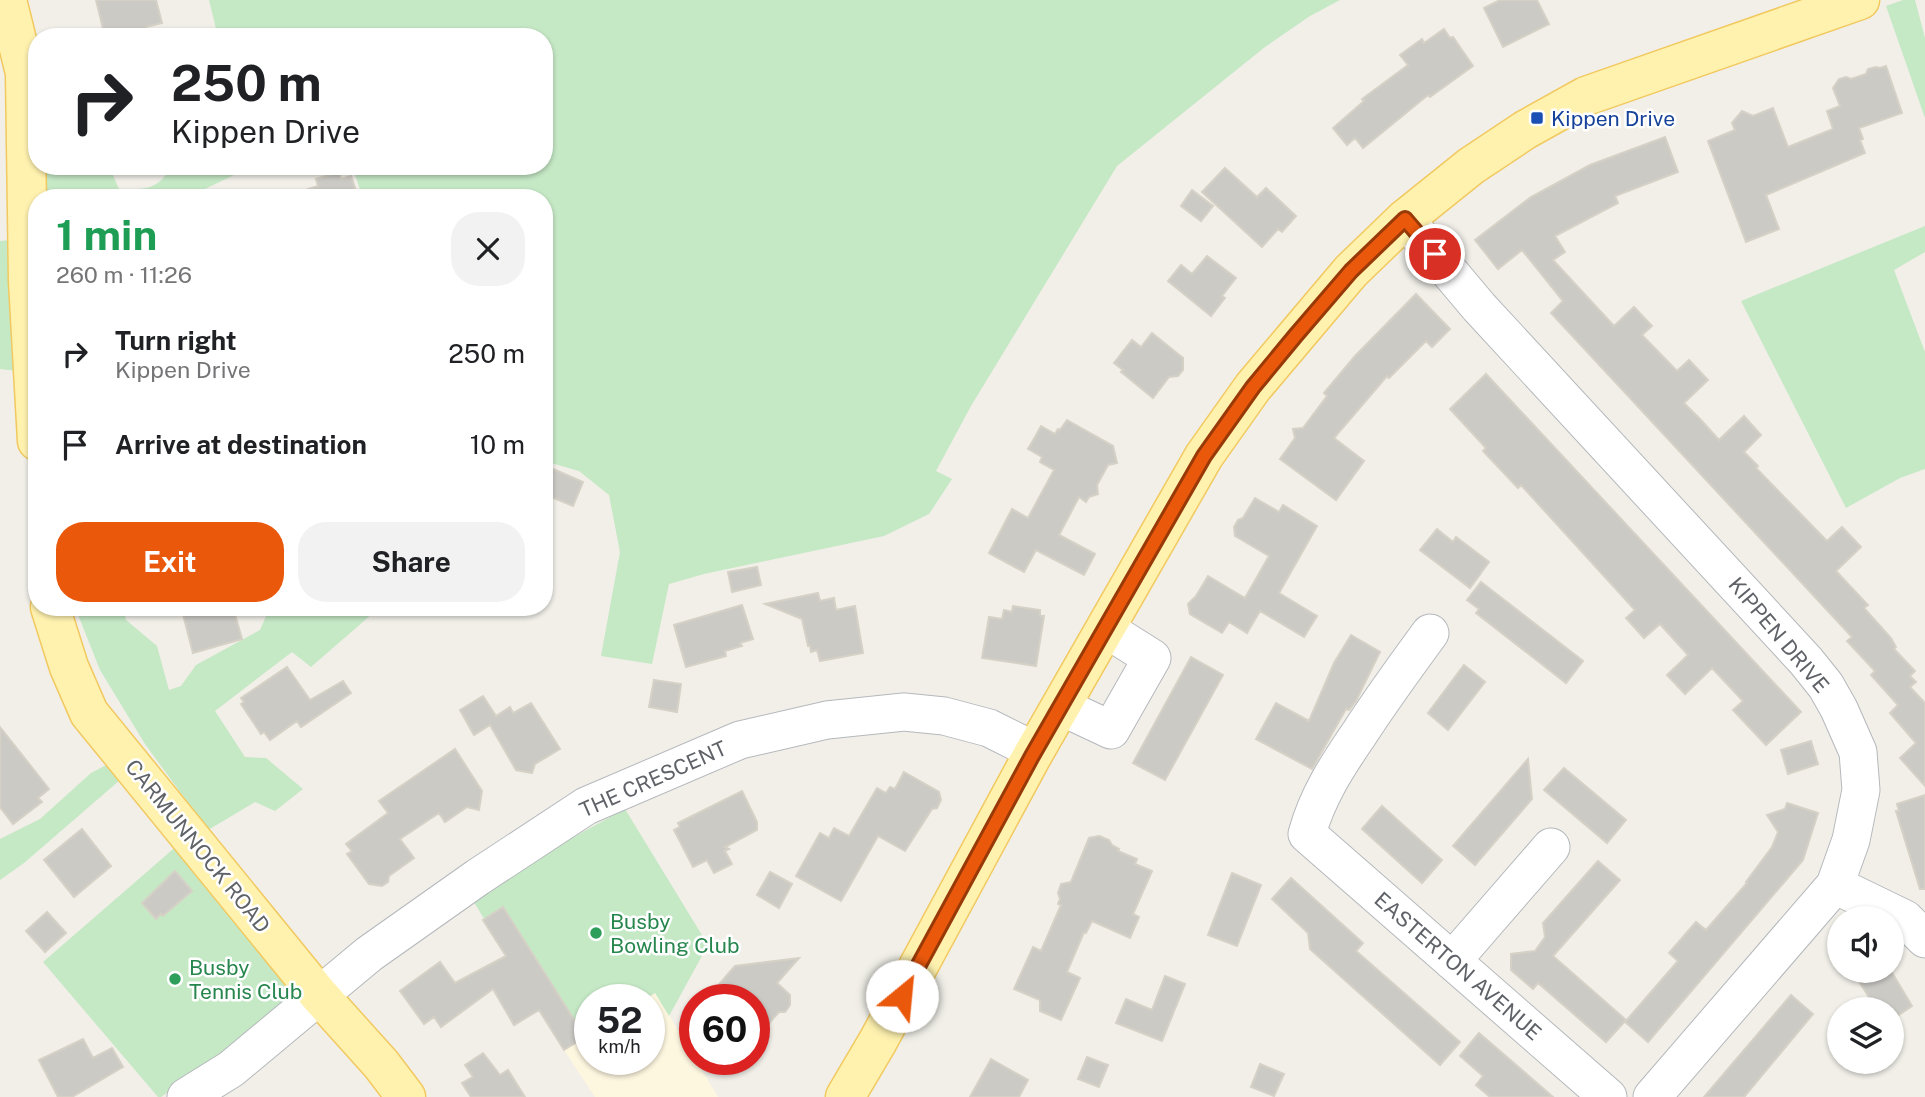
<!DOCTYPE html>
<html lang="en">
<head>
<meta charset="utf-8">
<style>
  body { margin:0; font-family:"Public Sans",sans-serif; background:#f2f2f2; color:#202124; height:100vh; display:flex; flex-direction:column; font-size:26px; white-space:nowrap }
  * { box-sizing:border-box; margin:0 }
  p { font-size:23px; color:#757577 }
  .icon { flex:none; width:38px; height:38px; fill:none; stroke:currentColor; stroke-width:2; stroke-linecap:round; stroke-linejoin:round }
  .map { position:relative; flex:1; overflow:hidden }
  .panel { position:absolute; left:28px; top:189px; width:525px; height:427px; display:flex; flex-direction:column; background:#fff; border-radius:28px; box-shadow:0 2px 5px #0004 }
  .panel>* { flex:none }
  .hud { position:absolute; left:28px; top:28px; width:525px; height:147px; border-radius:28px; box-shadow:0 2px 5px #0004; background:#fff; color:#202124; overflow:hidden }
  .controls { position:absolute; left:1827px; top:906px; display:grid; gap:14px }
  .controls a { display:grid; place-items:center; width:77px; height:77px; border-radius:50%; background:#fff; box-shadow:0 2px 5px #0004; font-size:35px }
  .speed { position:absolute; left:574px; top:984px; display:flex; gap:14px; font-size:35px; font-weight:700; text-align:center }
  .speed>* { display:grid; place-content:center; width:91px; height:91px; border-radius:50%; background:#fff; box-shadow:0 2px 5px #0004; line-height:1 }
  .speed small { font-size:18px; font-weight:400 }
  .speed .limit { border:10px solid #d22; background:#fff; color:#111 }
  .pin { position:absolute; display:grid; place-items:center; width:60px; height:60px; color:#fff; margin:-30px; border:4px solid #fff; border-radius:50%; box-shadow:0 2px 7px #0007 }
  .me { position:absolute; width:77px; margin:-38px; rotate:28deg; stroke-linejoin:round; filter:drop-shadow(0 0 5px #0008) }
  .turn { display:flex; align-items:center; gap:24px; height:147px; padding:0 28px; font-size:32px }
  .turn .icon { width:91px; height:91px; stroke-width:2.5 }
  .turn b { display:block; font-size:49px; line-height:60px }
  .round { display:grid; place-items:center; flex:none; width:74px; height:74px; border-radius:28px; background:#f2f2f2 }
  .overview { display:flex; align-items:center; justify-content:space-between; height:119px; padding:0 28px }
  h1 { font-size:42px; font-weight:700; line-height:52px; color:#1e9e55 }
  .button { display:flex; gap:14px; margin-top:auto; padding:14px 28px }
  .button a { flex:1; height:80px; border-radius:28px; background:#ea580c; color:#fff; font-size:28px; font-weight:700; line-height:80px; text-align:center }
  .button a+a { background:#f2f2f2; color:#202124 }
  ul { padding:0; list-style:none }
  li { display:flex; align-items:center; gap:21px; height:91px; padding:0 28px }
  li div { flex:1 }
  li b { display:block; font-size:26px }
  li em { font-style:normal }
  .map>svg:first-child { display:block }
  .commercial { fill:#fef7e0 }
  .green { fill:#c5e8c5 }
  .building { fill:#cccac5; stroke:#d6d1c6; stroke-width:2 }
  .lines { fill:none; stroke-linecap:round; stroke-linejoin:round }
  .minor-casing { stroke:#b5b8bc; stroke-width:39 }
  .major-casing { stroke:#f2c960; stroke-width:41 }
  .minor { stroke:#fff; stroke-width:37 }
  .major { stroke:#fff2af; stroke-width:38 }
  .route-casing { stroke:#983908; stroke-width:18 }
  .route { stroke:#ea580c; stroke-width:12 }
  .transit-dot { fill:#1a4fb4; stroke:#fff; stroke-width:2.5 }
  .leisure-dot { fill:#2e9e5b; stroke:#fff; stroke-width:2.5 }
  .labels { text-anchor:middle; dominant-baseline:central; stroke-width:5; stroke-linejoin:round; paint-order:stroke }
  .transit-label { font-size:21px; fill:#164399; stroke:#fff; text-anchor:start }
  .street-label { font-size:21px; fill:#5f6368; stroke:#fff }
  .leisure-label { font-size:21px; fill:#27864d; stroke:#fff; text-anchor:start }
</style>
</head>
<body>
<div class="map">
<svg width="1925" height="1097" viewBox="0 0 1925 1097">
  <rect width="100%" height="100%" fill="#f1efe8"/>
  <!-- commercial -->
  <path class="commercial" d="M 656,993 L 695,1059 L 718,1097 L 595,1097 L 564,1050 L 590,1034 L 590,1059 L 649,1059 L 649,999 L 645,999 Z"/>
  <!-- green -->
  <path class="green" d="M 209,0 L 1340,0 L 1310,16 L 1265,47 L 1117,166 L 971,406 L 936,471 L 952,479 L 929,514 L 884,536 L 704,574 L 669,584 L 652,664 L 601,656 L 620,552 L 609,495 L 579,471 L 544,461 L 544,198 L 363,198 L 352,166 L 544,166 L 544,37 L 218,37 Z
    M 1903,0 L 1915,0 L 1925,38 L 1925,118 L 1886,6 Z
    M 46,166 L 109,166 L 119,189 C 145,189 158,191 171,166 L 253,166 L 186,198 L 47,198 Z
    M 1925,226 L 1925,252 L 1894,270 L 1925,352 L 1925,469 L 1900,478 L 1846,508 L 1741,301 Z
    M 11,240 L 18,371 L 0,369 L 0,241 Z
    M 75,607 L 123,607 L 126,620 L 157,646 L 169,690 L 181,686 L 196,665 L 260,630 L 270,607 L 380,607 L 311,667 L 292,652 L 215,711 L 245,757 L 266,758 L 303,789 L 275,811 L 255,802 L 208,830 L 145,744 L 100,670 Z
    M 110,763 L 120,780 L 24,863 L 0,880 L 0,839 L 40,819 L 91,773 Z
    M 625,809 L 708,945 L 669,1016 L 655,993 L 645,999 L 590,999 L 590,1034 L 564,1050 L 469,894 Z
    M 179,844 L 303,993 L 298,1001 L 161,1097 L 158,1097 L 43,962 Z"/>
  <!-- building -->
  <path class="building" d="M 96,0 L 156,0 L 162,23 L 146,27 L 149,37 L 105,37 Z
    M 1500,0 L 1537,0 L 1549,24 L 1503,47 L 1484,8 Z
    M 1444,29 L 1450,38 L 1453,37 L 1473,66 L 1430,97 L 1428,95 L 1363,148 L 1355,138 L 1347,145 L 1333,128 L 1364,101 L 1362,99 L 1408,65 L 1400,55 L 1422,39 L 1424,43 Z
    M 1886,66 L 1902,113 L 1859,128 L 1863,139 L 1860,140 L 1865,153 L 1766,195 L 1779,229 L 1746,242 L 1708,141 L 1735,130 L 1732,123 L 1742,111 L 1753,116 L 1773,108 L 1788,147 L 1833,129 L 1827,111 L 1840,106 L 1833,88 L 1839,79 L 1846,77 L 1851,79 L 1866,74 L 1868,69 L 1876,67 L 1880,68 Z
    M 1665,137 L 1678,172 L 1615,196 L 1618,203 L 1555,236 L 1565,252 L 1553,260 L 1614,326 L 1634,307 L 1652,326 L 1642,335 L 1677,371 L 1689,360 L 1708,380 L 1684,403 L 1701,420 L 1719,440 L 1744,416 L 1761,435 L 1744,452 L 1758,466 L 1756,468 L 1827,541 L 1842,527 L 1861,547 L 1836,571 L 1868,605 L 1864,608 L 1891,638 L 1896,647 L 1894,649 L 1915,671 L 1910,676 L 1916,682 L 1910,687 L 1925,703 L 1925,786 L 1900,758 L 1916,743 L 1890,713 L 1898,705 L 1871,675 L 1875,671 L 1847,641 L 1852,637 L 1551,313 L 1563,301 L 1522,250 L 1498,269 L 1475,240 L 1531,197 L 1590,165 Z
    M 1225,168 L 1257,197 L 1266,188 L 1296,216 L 1282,232 L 1278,229 L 1262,247 L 1202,192 Z
    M 339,172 L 341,179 L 351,176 L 357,194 L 347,198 L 296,198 L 296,193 L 318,186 L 316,179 Z
    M 1192,190 L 1213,206 L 1201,221 L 1181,206 Z
    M 1207,256 L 1236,278 L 1222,296 L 1225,298 L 1211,316 L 1168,281 L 1181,265 L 1192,274 Z
    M 1416,294 L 1450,329 L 1432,347 L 1426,341 L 1389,378 L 1387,376 L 1334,438 L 1364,461 L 1336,500 L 1280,459 L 1295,438 L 1293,429 L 1303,428 L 1327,396 L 1324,393 L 1355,356 Z
    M 1152,333 L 1183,358 L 1183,370 L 1178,376 L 1169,377 L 1153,398 L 1121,372 L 1123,370 L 1114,363 L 1132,340 L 1141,347 Z
    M 1486,374 L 1801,712 L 1766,745 L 1733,710 L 1743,701 L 1712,668 L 1685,694 L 1667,675 L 1688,655 L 1660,624 L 1644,638 L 1626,618 L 1635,610 L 1521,485 L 1518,488 L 1483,451 L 1486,448 L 1450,409 Z
    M 1067,420 L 1113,446 L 1117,463 L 1108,465 L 1097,485 L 1098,494 L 1089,497 L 1086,502 L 1079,497 L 1059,535 L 1095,554 L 1084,575 L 1036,550 L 1024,572 L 989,553 L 1012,509 L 1028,518 L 1054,470 L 1040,462 L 1042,457 L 1028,449 L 1035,437 L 1041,426 L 1055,434 L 1058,429 L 1060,430 Z
    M 544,465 L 583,482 L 573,506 L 544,494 Z
    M 1255,498 L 1279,512 L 1283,505 L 1317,526 L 1279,593 L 1317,616 L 1304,637 L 1260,611 L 1247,633 L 1229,622 L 1222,633 L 1190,614 L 1188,604 L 1196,596 L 1208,576 L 1245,598 L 1269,556 L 1235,536 L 1234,527 L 1238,520 L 1243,518 Z
    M 1437,529 L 1453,542 L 1456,537 L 1489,562 L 1470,588 L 1420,550 Z
    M 757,567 L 761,585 L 732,592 L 728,572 Z
    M 1481,582 L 1583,661 L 1566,683 L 1476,613 L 1479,609 L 1467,600 Z
    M 818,593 L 820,601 L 834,598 L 836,610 L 855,606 L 863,653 L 820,661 L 817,650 L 811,652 L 810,646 L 808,646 L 802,619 L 765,604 Z
    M 742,605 L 753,639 L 740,643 L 742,646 L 725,651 L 726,656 L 686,667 L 674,625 Z
    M 1013,606 L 1040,610 L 1040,616 L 1044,616 L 1036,666 L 982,658 L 989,617 L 1002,619 L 1004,610 L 1012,612 Z
    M 181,607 L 233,607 L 242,639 L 193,653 Z
    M 1351,635 L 1380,652 L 1356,701 L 1349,710 L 1346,709 L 1312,769 L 1256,739 L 1276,703 L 1309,721 L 1334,663 Z
    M 1191,657 L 1223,675 L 1165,780 L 1133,763 Z
    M 1464,665 L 1485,682 L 1448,730 L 1428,713 Z
    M 287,667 L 310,700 L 343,681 L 351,693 L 301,727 L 297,721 L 270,740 L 264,732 L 261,734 L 241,704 L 244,702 L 241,698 Z
    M 654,680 L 681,684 L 677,712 L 649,707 Z
    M 483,696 L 496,716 L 510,707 L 513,713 L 531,703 L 560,749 L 535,764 L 532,773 L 516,770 L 490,725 L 474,735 L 460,710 Z
    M 0,727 L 49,789 L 38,798 L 42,802 L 13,824 L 0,807 Z
    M 1811,741 L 1818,764 L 1788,774 L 1781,750 Z
    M 455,749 L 482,791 L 479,810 L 467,807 L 445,822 L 439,813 L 400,839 L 414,858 L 389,876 L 388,882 L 382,886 L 369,884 L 347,854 L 352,851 L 346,844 L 388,813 L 379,801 Z
    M 1528,759 L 1532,799 L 1475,865 L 1453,846 Z
    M 1564,768 L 1626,820 L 1607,843 L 1544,790 Z
    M 904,772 L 939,792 L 941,800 L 937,808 L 932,809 L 905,851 L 878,836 L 841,901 L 796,876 L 820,833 L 829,838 L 834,828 L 849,836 L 877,788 L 886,793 L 890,787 L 895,789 Z
    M 742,791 L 757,822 L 757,830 L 725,847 L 729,849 L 725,851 L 732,864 L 714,873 L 707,860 L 693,867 L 674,830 L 680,827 L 678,823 Z
    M 1925,795 L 1925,889 L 1920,889 L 1896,811 L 1899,811 L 1897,804 Z
    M 1787,803 L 1818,813 L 1803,860 L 1648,1042 L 1625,1022 L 1678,961 L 1669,953 L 1696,922 L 1706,930 L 1747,883 L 1746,882 L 1772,847 L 1778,832 L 1767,815 L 1785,809 Z
    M 1382,806 L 1442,860 L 1422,883 L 1362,829 Z
    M 82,829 L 111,866 L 74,897 L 44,860 Z
    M 1099,836 L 1109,840 L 1112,845 L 1119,849 L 1118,851 L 1137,859 L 1135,864 L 1152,871 L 1133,914 L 1139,917 L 1130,938 L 1092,921 L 1086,933 L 1084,932 L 1067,972 L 1080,978 L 1061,1020 L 1040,1011 L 1040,1000 L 1014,989 L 1033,947 L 1041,951 L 1061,905 L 1058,904 L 1060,899 L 1058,893 L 1061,884 L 1071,882 L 1089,838 Z
    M 1598,861 L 1620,880 L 1553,956 L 1626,1020 L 1606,1042 L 1538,983 L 1533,989 L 1511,970 L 1511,954 L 1535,951 L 1545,937 L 1543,923 Z
    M 175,871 L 192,891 L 163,916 L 161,914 L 156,919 L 142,903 Z
    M 770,872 L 792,884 L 779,908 L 757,895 Z
    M 1232,873 L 1261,885 L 1237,946 L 1208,935 Z
    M 1291,878 L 1363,943 L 1356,951 L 1460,1042 L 1440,1065 L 1310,949 L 1308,933 L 1272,899 Z
    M 503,907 L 585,1037 L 564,1050 L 539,1010 L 514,1025 L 493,989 L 441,1027 L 434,1017 L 424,1024 L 400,991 L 440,962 L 455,983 L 506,956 L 483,920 Z
    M 47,912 L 66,933 L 45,952 L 26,931 Z
    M 799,958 L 777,983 L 790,995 L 790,1005 L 785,1012 L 779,1012 L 754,1040 L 754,999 L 727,999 L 715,989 L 735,966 Z
    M 1852,971 L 1891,971 L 1912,1006 L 1893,1019 L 1892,1010 L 1851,1010 L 1869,997 Z
    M 1165,976 L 1185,984 L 1162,1041 L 1116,1023 L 1126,999 L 1152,1010 Z
    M 1791,995 L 1813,1014 L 1744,1097 L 1704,1097 Z
    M 1479,1033 L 1515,1064 L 1553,1097 L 1490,1097 L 1476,1085 L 1483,1076 L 1460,1056 Z
    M 83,1039 L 93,1058 L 112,1048 L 123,1067 L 72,1097 L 58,1097 L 39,1060 Z
    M 483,1053 L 500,1075 L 508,1070 L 525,1097 L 471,1097 L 462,1083 L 473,1077 L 465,1065 Z
    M 1087,1057 L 1108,1065 L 1099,1087 L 1078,1079 Z
    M 991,1059 L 1028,1080 L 1019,1097 L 970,1097 Z
    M 1260,1064 L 1284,1074 L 1274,1096 L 1251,1087 Z"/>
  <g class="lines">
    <defs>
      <path id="minor" d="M 1405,219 L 1479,307 L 1806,661 L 1826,686 L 1839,709 L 1858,752 L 1861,790 L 1851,840 L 1835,885 L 1652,1097
        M 1430,633 C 1405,667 1381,700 1359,734 C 1337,766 1317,797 1307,834 L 1608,1097
        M 1062,707 L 1111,730 L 1152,658 L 1106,629
        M 1835,885 L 1905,919 L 1925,939
        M 1452,961 L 1551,847
        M 186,1097 L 231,1069 L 369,954 L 478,877 L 586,806 L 740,740 L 827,720 L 904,712 L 944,716 L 989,728 L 1035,751"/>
      <path id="major" d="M 7,0 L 25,73 L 28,281 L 37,441
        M 50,607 L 69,667 L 89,713 L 318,994 L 381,1064 L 406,1097
        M 845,1097 L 878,1041 L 1032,756 L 1204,456 L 1253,387 L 1351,271 L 1405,219 L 1471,166 L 1525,130 L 1586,96 L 1860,0"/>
    </defs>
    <!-- minor casing -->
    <use href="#minor" class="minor-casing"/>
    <!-- major casing -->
    <use href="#major" class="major-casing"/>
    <!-- minor -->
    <use href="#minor" class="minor"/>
    <!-- major -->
    <use href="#major" class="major"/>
  </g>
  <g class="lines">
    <defs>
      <path id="route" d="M 902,996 L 1032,756 L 1204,456 L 1253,387 L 1296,335 L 1351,271 L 1405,219 L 1435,254"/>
    </defs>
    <!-- route casing -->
    <use href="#route" class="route-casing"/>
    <!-- route -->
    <use href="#route" class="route"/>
  </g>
  <!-- markers -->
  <rect class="transit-dot" x="1530" y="111" width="14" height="14" rx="3.5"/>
  <g class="leisure-dot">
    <circle cx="596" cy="933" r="7"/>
    <circle cx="175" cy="979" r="7"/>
  </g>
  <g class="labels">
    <!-- transit labels -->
    <g class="transit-label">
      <text x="1551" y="118">Kippen Drive</text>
    </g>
    <!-- street labels -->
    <g class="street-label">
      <text transform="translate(1779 635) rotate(50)">KIPPEN DRIVE</text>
      <text transform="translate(653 779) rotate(-24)">THE CRESCENT</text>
      <text transform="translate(198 846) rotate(51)">CARMUNNOCK ROAD</text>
      <text transform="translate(1458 966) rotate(41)">EASTERTON AVENUE</text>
    </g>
    <!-- leisure labels -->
    <g class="leisure-label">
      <text x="610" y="921">Busby<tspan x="610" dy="24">Bowling Club</tspan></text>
      <text x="189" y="967">Busby<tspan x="189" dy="24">Tennis Club</tspan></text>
    </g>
  </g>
</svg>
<div class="controls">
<a><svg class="icon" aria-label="sound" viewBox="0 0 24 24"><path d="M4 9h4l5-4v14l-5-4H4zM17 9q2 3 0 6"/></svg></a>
<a><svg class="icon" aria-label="layers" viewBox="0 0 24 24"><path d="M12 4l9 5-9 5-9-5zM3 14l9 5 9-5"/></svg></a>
</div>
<div class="speed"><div>52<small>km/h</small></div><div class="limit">60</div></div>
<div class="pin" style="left:1435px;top:254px;background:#d93025"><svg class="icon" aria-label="arrive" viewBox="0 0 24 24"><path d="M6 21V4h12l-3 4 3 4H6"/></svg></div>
<svg class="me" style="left:902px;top:996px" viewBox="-20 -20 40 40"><circle r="19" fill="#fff"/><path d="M0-13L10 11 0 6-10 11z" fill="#ea580c"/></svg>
<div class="hud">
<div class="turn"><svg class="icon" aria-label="right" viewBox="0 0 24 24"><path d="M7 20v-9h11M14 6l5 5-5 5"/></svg><div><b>250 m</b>Kippen Drive</div></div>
</div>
<section class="panel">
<div class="overview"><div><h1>1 min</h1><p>260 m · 11:26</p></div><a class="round"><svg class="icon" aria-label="close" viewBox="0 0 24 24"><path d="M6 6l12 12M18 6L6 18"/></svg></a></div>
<ul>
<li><svg class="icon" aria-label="right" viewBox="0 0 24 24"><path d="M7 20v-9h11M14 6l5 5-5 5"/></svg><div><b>Turn right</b><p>Kippen Drive</p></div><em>250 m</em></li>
<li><svg class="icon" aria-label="arrive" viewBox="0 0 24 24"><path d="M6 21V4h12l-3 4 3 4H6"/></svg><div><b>Arrive at destination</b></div><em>10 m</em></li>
</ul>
<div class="button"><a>Exit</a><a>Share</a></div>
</section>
</div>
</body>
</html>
